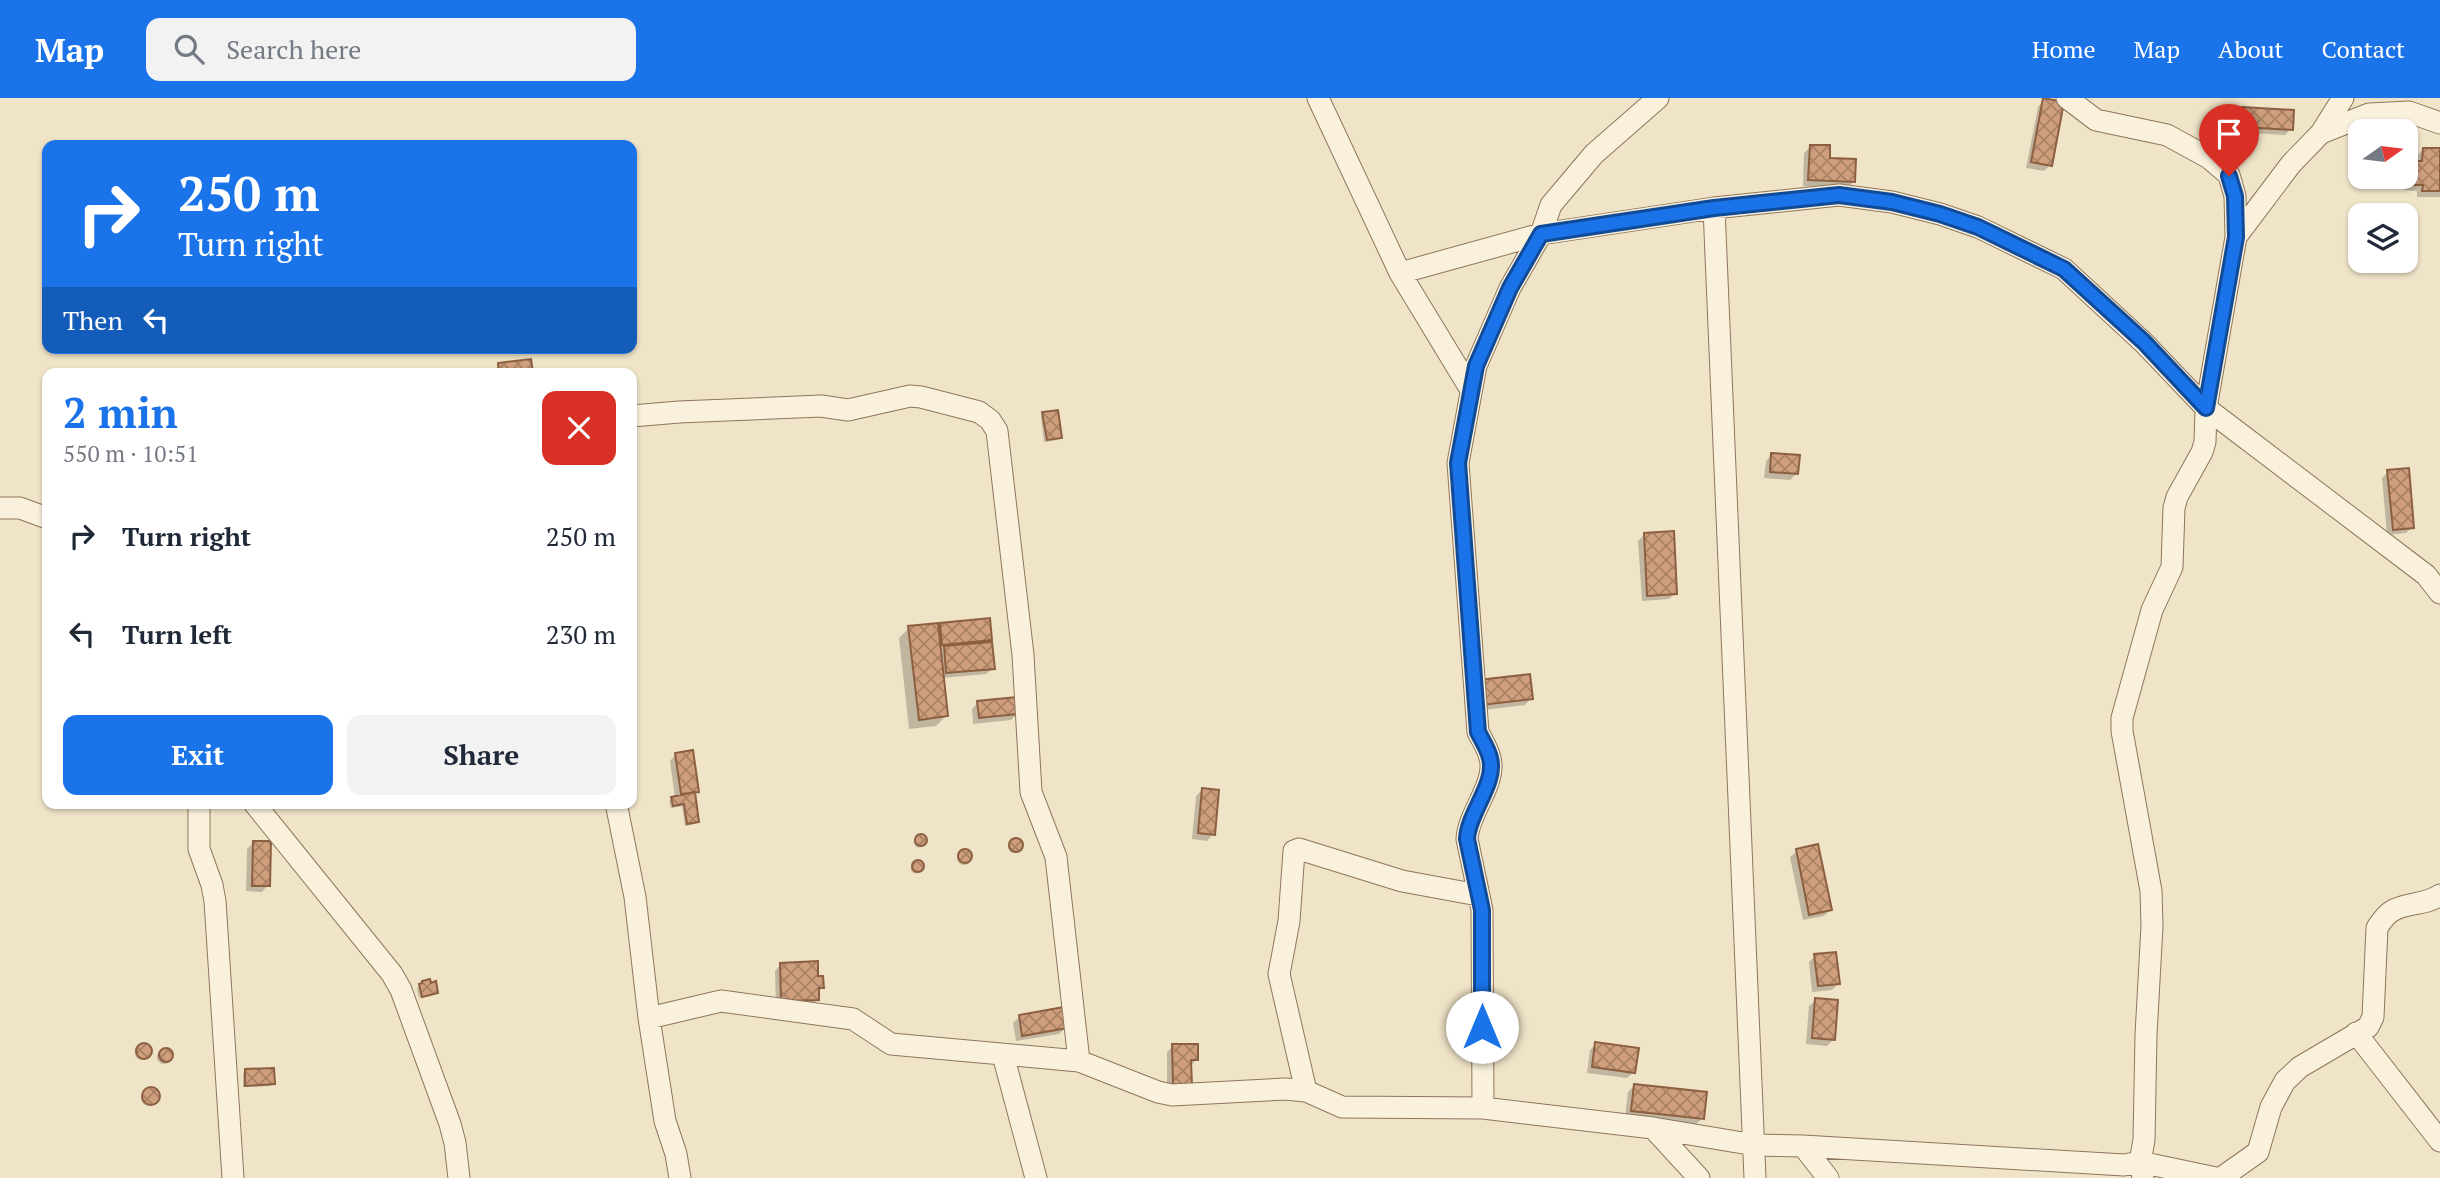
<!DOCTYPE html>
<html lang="en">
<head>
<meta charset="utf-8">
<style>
  body { margin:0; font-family:"PT Serif",serif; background:#f2f2f3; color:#1f2937; height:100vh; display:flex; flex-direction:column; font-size:26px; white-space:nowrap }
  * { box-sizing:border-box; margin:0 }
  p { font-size:23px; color:#747a83 }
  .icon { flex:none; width:38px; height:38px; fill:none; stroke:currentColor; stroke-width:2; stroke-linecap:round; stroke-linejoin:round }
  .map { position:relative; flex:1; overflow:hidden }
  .drawer { position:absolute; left:42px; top:270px; width:595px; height:441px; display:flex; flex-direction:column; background:#fff; border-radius:14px; box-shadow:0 2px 5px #0004 }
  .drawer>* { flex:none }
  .top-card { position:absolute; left:42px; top:42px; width:595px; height:214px; border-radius:14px; box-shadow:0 2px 5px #0004; background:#1a73e8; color:#fff; overflow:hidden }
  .needle { width:46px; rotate:76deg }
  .tools { position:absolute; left:2348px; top:21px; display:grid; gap:14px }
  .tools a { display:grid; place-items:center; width:70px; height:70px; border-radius:14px; background:#fff; box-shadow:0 2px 5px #0004; font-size:35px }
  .pin { position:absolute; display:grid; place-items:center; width:60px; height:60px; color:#fff; margin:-72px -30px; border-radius:50% 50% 50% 0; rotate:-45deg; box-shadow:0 0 7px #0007 }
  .pin .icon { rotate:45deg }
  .me { position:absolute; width:77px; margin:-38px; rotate:0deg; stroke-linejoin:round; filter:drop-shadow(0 0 5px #0008) }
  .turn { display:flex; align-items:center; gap:24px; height:147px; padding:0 21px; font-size:32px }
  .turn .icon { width:91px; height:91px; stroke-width:2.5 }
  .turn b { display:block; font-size:49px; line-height:60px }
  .then { display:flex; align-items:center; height:66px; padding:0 21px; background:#0003; gap:14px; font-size:26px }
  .round { display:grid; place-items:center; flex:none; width:74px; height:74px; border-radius:14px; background:#f2f2f3 }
  .overview { display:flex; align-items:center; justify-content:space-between; height:119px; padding:0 21px }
  h1 { font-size:42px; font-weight:700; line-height:52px; color:#1a73e8 }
  .primary-button { display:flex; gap:14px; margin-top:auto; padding:14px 21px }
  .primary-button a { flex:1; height:80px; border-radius:14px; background:#1a73e8; color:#fff; font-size:28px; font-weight:700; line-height:80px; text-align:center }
  .primary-button a+a { background:#f2f2f3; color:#1f2937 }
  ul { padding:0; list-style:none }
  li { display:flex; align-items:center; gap:21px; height:98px; padding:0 21px }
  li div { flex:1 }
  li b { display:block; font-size:26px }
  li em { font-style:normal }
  header { display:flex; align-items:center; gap:42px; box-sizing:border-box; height:98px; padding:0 35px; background:#1a73e8; color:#fff }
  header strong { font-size:33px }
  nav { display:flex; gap:38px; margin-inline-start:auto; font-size:24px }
  .search { width:490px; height:63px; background:#f2f2f3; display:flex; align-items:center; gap:18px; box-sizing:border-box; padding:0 24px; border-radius:14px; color:#747a83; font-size:26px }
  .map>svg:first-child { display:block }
  .shadow { fill:#0003 }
  .building { fill:url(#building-cross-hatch); stroke:#8d5f41; stroke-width:2 }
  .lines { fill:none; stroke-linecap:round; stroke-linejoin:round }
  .minor-casing { stroke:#8d765c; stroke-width:23 }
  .minor { stroke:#faf1dc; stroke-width:21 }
  .route-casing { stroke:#114b97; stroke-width:18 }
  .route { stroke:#1a73e8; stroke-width:12 }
</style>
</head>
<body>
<header>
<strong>Map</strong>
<div class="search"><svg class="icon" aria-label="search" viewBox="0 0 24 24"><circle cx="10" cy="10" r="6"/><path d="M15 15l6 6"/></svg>Search here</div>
<nav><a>Home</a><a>Map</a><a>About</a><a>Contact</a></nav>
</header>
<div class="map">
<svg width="2440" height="1080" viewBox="0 0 2440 1080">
  <defs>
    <pattern id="building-cross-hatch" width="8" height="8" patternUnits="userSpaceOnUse" patternTransform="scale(1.75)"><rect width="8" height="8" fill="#cf9f7d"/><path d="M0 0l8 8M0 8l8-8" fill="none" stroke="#a98266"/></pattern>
  </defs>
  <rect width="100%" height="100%" fill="#f0e4c8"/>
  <!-- shadow -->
  <path class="shadow" d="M 2044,2 L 2050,67 L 2044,73 L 2026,70 L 2038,9 Z
    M 2243,11 L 2291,31 L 2285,37 L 2236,34 L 2237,17 Z
    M 1811,48 L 1828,61 L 1853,84 L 1847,90 L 1803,88 L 1804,55 Z
    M 2423,51 L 2440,52 L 2440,99 L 2417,99 L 2417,93 L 2404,92 L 2406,69 L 2411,65 L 2417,65 L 2417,58 Z
    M 499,267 L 531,275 L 493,275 Z
    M 1043,316 L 1060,339 L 1058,342 L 1044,344 L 1041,319 Z
    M 1772,356 L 1797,375 L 1790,382 L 1764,380 L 1766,363 Z
    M 2388,374 L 2412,429 L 2406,435 L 2387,437 L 2382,380 Z
    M 1645,436 L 1676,495 L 1669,501 L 1642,503 L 1638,443 Z
    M 940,527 L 991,541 L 985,547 L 993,570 L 986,576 L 942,580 L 946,618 L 936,628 L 909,631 L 899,540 L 909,530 L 936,531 Z
    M 1529,578 L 1531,600 L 1525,607 L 1476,613 Z
    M 978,604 L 1017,616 L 1011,622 L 973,626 L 972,611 Z
    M 676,656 L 697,693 L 693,697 L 698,723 L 695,726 L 685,728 L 682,708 L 671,710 L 669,703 L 675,700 L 670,663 Z
    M 1202,692 L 1213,736 L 1207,743 L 1192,741 L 1196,698 Z
    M913.5 744a5.5 5.5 0 1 1 11 0a5.5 5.5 0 1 1-11 0Z
    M1008 749a6 6 0 1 1 12 0a6 6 0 1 1-12 0Z
    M 254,744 L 268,787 L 262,794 L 246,793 L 247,751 Z
    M 1797,753 L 1830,812 L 1824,818 L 1803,822 L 1790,759 Z
    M957 760a7 7 0 1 1 14 0a7 7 0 1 1-14 0Z
    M910.5 770a5.5 5.5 0 1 1 11 0a5.5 5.5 0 1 1-11 0Z
    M 1815,858 L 1838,886 L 1832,892 L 1812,894 L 1809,864 Z
    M 781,866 L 817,880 L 822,890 L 817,894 L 817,902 L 811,908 L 776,909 L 775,873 Z
    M 423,884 L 436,894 L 419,900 L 417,890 Z
    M 1816,902 L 1833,942 L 1827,948 L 1806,946 L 1809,908 Z
    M 1019,919 L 1066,929 L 1059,936 L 1016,943 L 1013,925 Z
    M 1596,946 L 1634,974 L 1627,980 L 1587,975 L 1590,952 Z
    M135 955a7 7 0 1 1 14 0a7 7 0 1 1-14 0Z
    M 1173,948 L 1197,961 L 1167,994 L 1167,954 Z
    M157 959a7 7 0 1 1 14 0a7 7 0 1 1-14 0Z
    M 245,973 L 273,985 L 270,988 L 243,989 L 243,975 Z
    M 1634,988 L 1703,1020 L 1696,1026 L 1625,1019 L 1628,994 Z
    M141 1000a8 8 0 1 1 16 0a8 8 0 1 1-16 0Z"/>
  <!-- building -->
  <path class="building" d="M 2043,0 L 2064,4 L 2052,68 L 2031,64 Z
    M 2242,9 L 2294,12 L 2293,32 L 2241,29 Z
    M 1810,47 L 1830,47 L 1830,60 L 1856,61 L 1855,84 L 1808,82 Z
    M 2423,50 L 2440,50 L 2440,93 L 2422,93 L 2423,87 L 2410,87 L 2410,63 L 2422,63 Z
    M 531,261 L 533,275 L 499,275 L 498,265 Z
    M 1058,312 L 1062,340 L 1047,342 L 1042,314 Z
    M 1771,355 L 1800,357 L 1798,376 L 1770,374 Z
    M 2409,370 L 2414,430 L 2393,432 L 2387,372 Z
    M 1674,433 L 1677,496 L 1647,498 L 1644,435 Z
    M 990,520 L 992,542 L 942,547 L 940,525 Z
    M 938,525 L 948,618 L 919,622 L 908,528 Z
    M 992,544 L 995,571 L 946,575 L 944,548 Z
    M 1530,576 L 1533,601 L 1482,607 L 1479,582 Z
    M 1017,599 L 1019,616 L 979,620 L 977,603 Z
    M 693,652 L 699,694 L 681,696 L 675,655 Z
    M 1202,690 L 1219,692 L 1215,737 L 1198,735 Z
    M 695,694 L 699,724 L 687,726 L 684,706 L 673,708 L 671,699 Z
    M915 742a6 6 0 1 1 12 0a6 6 0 1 1-12 0Z
    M1009 747a7 7 0 1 1 14 0a7 7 0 1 1-14 0Z
    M 253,743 L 271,743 L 270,788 L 252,788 Z
    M 1818,746 L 1832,812 L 1809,817 L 1796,751 Z
    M958 758a7 7 0 1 1 14 0a7 7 0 1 1-14 0Z
    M912 768a6 6 0 1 1 12 0a6 6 0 1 1-12 0Z
    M 1836,854 L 1840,886 L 1818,888 L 1814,856 Z
    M 818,863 L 818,878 L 823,878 L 824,890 L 819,890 L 819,902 L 781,903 L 780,865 Z
    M 430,881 L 431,885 L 436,883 L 438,895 L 422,899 L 419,886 L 422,885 L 422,883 Z
    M 1815,900 L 1838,902 L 1835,942 L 1812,940 Z
    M 1064,909 L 1068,930 L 1022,938 L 1019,917 Z
    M 1595,944 L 1639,950 L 1635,975 L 1592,969 Z
    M136 953a8 8 0 1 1 16 0a8 8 0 1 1-16 0Z
    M 1172,946 L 1198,946 L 1198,962 L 1191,962 L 1192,988 L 1173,988 Z
    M159 957a7 7 0 1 1 14 0a7 7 0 1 1-14 0Z
    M 274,970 L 275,986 L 245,988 L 245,971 Z
    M 1634,986 L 1707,994 L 1704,1021 L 1631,1013 Z
    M142 998a9 9 0 1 1 18 0a9 9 0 1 1-18 0Z"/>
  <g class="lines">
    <defs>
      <path id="minor" d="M 1318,0 L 1400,175 L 1471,292
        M 2067,0 L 2096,22 L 2167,37 L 2209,60 L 2229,77 L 2235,98 L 2236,139
        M 2321,35 L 2369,16 L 2409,14 L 2440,25
        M 1714,110 L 1755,1080
        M 1400,175 L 1541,136 L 1714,110 L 1839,97 L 1892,104 L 1940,116 L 1978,129 L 2064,171 L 2144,245 L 2206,310 L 2426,477 L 2440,495
        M 632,318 L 679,314 L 821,308 L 848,312 L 910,298 L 921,299 L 979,314 L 990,322 L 997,333 L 1023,557 L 1031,694 L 1056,759 L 1079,963
        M 0,410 L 20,410 L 47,420
        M 199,705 L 199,751 L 212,787 L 215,803 L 233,1080
        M 254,705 L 392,876 L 401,892 L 450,1026 L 455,1045 L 459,1080
        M 616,705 L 635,799 L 649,920 L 665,1023 L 676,1056 L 680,1080
        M 649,920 L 721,903 L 853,921 L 891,946 L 1079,963 L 1158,994 L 1172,997 L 1285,991 L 1306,993 L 1342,1009 L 1483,1010 L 1653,1030 L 1755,1047 L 1803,1048 L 2124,1067 L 2140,1064 L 2144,1042 L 2146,937 L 2152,828 L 2151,793 L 2122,633 L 2122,620 L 2152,512 L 2172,469 L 2174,410 L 2177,399 L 2202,354 L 2205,344 L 2206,310 L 2236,139 L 2291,66 L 2321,35 L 2343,0
        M 2356,935 L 2440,1043
        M 1003,957 L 1036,1080
        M 1306,993 L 1279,876 L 1289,823 L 1294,753 L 1299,751 L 1402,783 L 1478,797
        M 1483,1010 L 1482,812 L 1467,741 C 1468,715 1497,685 1490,660 C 1488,651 1482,642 1478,634 L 1458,365 L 1476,268 L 1510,190 L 1541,136 L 1551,107 L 1594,56 L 1658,0
        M 1653,1030 L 1699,1080
        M 1803,1048 L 1828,1080
        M 2143,1080 L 2140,1064 L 2216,1080
        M 2221,1080 L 2258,1054 L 2271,1009 L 2285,983 L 2300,969 L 2368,929 L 2373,919 L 2377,830 C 2381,824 2385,817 2392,813 C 2406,804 2424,808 2440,797"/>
    </defs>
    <!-- minor casing -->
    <use href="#minor" class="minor-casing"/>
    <!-- minor -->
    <use href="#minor" class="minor"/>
  </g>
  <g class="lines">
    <defs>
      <path id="route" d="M 1482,929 L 1482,812 L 1467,741 C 1468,715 1497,685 1490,660 C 1488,651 1482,642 1478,634 L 1458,365 L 1476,268 L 1510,190 L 1541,136 L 1714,110 L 1839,97 L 1892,104 L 1940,116 L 1978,129 L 2064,171 L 2144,244 L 2206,310 L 2236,139 L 2235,98 L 2229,78"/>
    </defs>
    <!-- route casing -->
    <use href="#route" class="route-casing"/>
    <!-- route -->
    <use href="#route" class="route"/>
  </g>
</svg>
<div class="tools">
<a><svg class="needle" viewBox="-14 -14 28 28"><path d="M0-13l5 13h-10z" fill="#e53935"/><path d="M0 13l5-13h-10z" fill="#747a83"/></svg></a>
<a><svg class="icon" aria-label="layers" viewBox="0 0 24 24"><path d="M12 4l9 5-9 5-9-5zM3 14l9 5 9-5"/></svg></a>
</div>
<div class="pin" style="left:2229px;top:78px;background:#d93025"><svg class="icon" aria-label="arrive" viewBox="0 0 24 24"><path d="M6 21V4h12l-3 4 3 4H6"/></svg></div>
<svg class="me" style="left:1482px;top:929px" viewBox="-20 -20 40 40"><circle r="19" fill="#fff"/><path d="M0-13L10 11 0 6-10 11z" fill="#1a73e8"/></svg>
<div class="top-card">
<div class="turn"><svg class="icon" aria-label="right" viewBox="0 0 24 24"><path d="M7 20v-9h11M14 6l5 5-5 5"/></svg><div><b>250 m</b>Turn right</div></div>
<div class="then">Then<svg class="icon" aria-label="left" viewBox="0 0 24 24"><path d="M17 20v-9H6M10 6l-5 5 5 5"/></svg></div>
</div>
<section class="drawer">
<div class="overview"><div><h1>2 min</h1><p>550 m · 10:51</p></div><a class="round" style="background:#d93025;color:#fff"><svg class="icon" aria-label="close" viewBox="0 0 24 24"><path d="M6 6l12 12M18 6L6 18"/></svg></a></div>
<ul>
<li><svg class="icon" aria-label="right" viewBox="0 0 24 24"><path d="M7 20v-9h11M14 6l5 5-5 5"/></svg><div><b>Turn right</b></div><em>250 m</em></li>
<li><svg class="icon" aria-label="left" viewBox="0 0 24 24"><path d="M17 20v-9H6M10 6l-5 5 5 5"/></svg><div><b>Turn left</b></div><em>230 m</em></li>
</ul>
<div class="primary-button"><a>Exit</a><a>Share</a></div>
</section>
</div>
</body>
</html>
